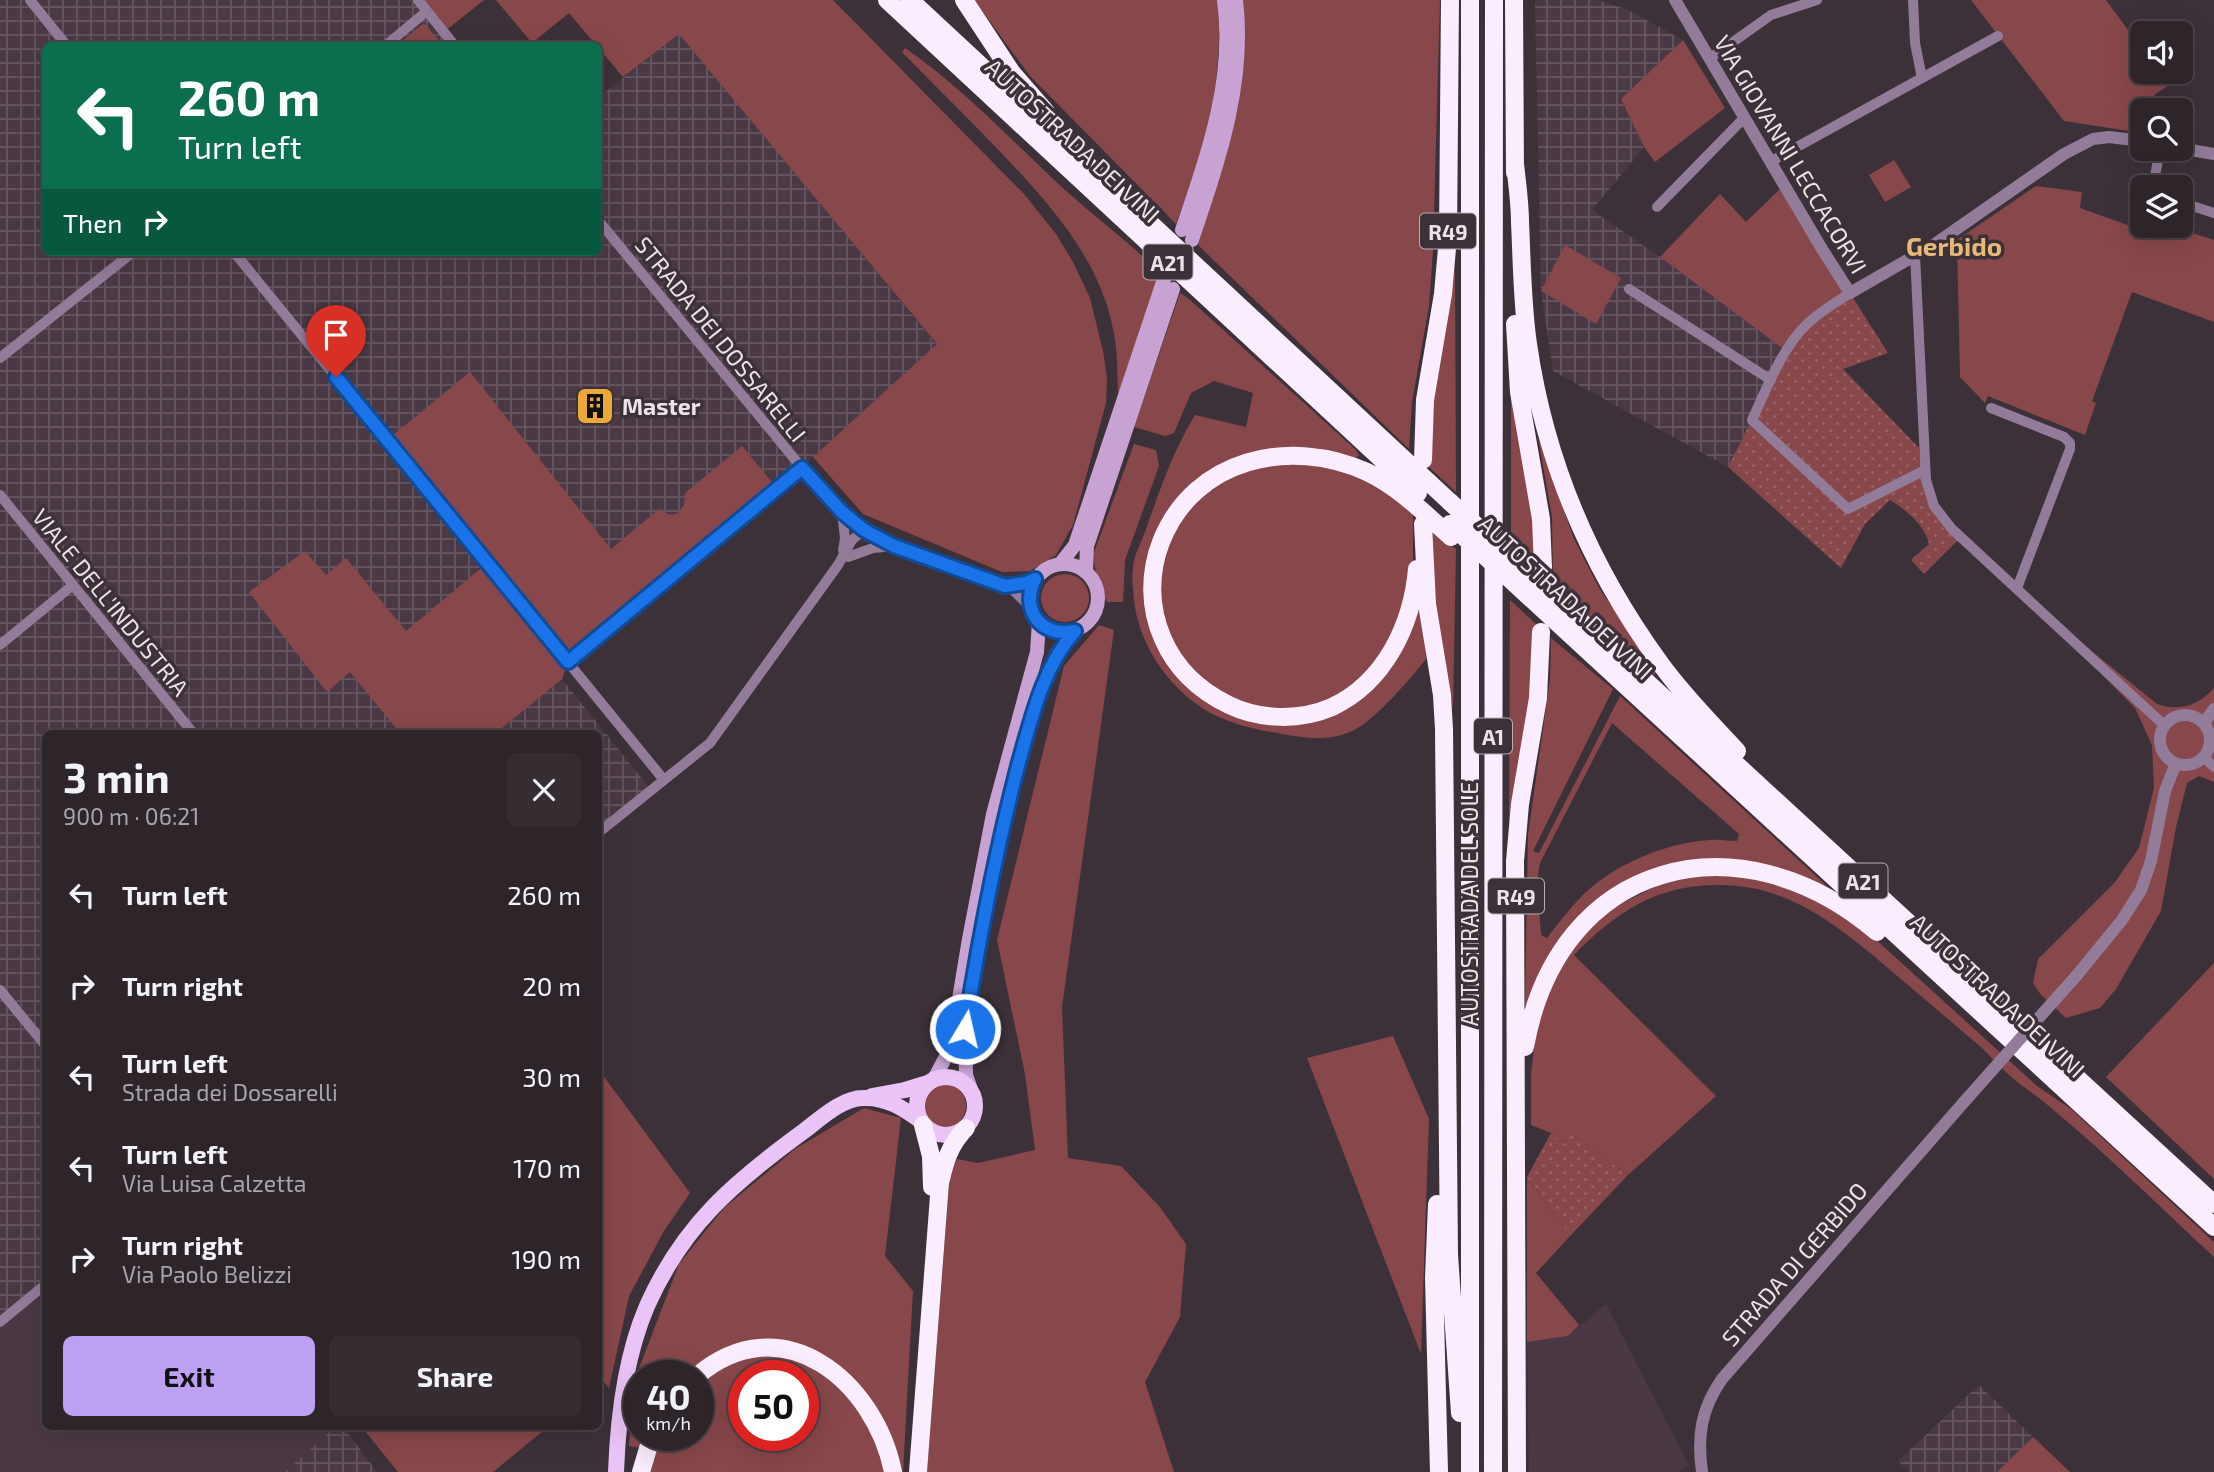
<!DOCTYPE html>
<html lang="en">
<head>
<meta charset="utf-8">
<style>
  body { margin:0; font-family:"Exo 2",sans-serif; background:#362d33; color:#f1f3f6; height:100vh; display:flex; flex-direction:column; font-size:26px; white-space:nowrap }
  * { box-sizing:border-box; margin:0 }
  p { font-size:23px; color:#a7a5a9 }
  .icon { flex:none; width:38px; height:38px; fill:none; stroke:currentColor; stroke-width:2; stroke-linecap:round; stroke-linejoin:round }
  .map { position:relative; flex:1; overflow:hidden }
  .side { position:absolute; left:42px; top:730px; width:560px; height:700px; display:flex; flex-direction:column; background:#2e252b; border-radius:10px; box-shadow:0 7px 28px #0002,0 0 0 2px #494247 }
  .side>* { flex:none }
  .banner { position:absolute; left:42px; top:42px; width:560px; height:214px; border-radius:10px; box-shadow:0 7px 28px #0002,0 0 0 2px #494247; background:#0b6e4f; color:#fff; overflow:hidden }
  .tools { position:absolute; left:2130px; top:21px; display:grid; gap:14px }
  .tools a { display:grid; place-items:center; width:63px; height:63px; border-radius:10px; background:#2e252b; box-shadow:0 7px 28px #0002,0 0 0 2px #494247; font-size:35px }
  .speed { position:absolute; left:623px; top:1360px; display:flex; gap:14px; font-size:35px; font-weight:700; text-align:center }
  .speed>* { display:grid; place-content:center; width:91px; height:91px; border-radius:50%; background:#2e252b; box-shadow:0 7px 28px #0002,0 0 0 2px #494247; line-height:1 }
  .speed small { font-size:18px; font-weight:400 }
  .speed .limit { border:10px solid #d22; background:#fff; color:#111 }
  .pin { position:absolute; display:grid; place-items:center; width:60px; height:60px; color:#fff; margin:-72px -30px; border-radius:50% 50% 50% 0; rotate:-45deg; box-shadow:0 0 7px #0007 }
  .pin .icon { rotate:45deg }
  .me { position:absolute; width:77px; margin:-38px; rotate:9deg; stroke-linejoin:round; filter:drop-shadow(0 0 5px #0008) }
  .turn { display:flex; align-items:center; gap:24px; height:147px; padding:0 21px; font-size:32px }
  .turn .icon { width:91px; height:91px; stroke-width:2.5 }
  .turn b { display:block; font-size:49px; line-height:60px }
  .then { display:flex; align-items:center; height:66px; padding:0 21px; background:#0003; gap:14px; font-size:26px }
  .round { display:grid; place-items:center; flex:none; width:74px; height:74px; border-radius:10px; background:#362d33 }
  .headline { display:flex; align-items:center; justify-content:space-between; height:119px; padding:0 21px }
  h1 { font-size:42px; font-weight:700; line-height:52px }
  .action { display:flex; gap:14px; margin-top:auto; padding:14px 21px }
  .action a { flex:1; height:80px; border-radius:10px; background:#bca0f2; color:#111; font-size:28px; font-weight:700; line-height:80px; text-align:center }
  .action a+a { background:#362d33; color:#f1f3f6 }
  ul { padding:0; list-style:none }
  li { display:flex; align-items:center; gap:21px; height:91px; padding:0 21px }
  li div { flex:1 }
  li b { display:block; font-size:26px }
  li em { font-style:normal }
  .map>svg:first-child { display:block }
  .built { fill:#4a3945 }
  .industrial { fill:url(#industrial-grid) }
  .grass { fill:#88474b; fill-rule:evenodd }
  .garden { fill:url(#garden-dots) }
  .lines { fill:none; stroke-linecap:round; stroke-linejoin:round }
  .minor { stroke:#937b9a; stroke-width:10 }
  .tertiary { stroke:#937b9a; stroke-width:12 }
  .secondary { stroke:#c7a2d3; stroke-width:14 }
  .primary { stroke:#eac4f7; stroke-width:16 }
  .motorway { stroke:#faeefe; stroke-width:18 }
  .tertiary-bridge { stroke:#937b9a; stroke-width:12 }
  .motorway-bridge { stroke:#faeefe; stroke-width:18 }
  .route-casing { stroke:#114b97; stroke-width:18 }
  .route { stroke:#1a73e8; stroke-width:12 }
  .labels { text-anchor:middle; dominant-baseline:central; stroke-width:7; stroke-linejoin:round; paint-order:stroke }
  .shield { fill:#3d3139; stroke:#b7aeb4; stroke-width:2 }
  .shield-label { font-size:21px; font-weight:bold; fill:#ebe3e8 }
  .street-label { font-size:23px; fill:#ebe3e8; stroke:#3d3139 }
  .poi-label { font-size:23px; font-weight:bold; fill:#ebe3e8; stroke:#3d3139; text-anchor:start }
  .quarter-label { font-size:26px; font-weight:bold; fill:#e7b976; stroke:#3d3139 }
</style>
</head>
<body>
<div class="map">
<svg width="2214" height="1472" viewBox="0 0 2214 1472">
  <defs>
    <pattern id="industrial-grid" width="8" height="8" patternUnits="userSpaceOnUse" patternTransform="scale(1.75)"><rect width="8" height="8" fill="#4a3945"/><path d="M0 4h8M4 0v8" fill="none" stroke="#645660"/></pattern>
    <pattern id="garden-dots" width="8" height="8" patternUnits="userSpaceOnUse" patternTransform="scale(1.75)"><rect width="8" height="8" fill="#88474b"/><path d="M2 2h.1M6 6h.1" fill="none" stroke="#996165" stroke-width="1.8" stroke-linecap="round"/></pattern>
  </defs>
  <rect width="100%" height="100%" fill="#3d3139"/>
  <!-- built -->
  <path class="built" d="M 45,1283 L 46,1426 L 336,1426 L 285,1472 L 0,1472 L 0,1319 Z
    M 1606,1304 L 1689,1466 L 1677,1472 L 1529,1472 L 1527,1342 L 1568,1336 Z"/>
  <!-- industrial -->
  <path class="industrial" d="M 0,0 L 420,0 L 458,45 L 46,46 L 46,252 L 598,252 L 599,97 L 679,33 L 937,345 L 801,468 L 568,662 L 562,679 L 652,791 L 599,834 L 598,733 L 46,733 L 45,1283 L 0,1319 Z
    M 1535,0 L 1597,0 L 1626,9 L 1683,40 L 1621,99 L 1644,147 L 1592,210 L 1660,257 L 1786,351 L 1728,467 L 1553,371 L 1541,291 Z
    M 1979,1385 L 2033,1437 L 1997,1472 L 1909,1472 L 1898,1461 Z
    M 336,1426 L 343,1426 L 377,1472 L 285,1472 Z"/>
  <!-- grass -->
  <path class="grass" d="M 419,0 L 484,0 L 445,31 Z
    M 496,0 L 833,0 L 1024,194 L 1056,234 L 1073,262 L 1090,298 L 1103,351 L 1107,378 L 1106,403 L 1073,525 L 1056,555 L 1030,571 L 1002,572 L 863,514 L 813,457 L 937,344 L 679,34 L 623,77 L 569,13 L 532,43 Z
    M 974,0 L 1219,0 C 1221,50 1216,98 1203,147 C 1195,173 1185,199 1176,224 L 1030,76 Z
    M 1242,0 L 1440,0 L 1433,250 L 1429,306 L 1412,402 L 1409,449 L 1198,245 L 1209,207 Z
    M 1971,0 L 2106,0 L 2142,49 L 2142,72 L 2159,72 L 2169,85 L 2154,95 L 2164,107 L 2159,110 L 2142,110 L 2142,133 L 2064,121 Z
    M 424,23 L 443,45 L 397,45 Z
    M 1683,40 L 1725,108 L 1655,162 L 1644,147 L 1621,99 Z
    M 905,48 C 963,88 1013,142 1065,190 C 1097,219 1132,244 1162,275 L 1121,395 L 1118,394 C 1117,372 1118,350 1113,329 C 1098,250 1035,188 981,132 C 955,105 928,79 902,52 Z
    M 1894,160 L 1911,187 L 1885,202 L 1869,175 Z
    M 1784,185 L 1850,293 L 1786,351 L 1660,257 L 1720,194 L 1746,222 Z
    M 2036,186 L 2082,192 L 2080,208 L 2136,228 L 2141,215 L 2142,226 L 2171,226 L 2214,240 L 2214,322 L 2132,292 L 2092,401 L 2096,403 L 2085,435 L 1988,396 L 1985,403 L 1960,377 L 1957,240 Z
    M 1565,245 L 1621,278 L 1596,324 L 1541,291 Z
    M 1455,267 L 1456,492 L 1428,466 L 1430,420 Z
    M 1180,293 L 1189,299 L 1356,450 L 1359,456 L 1351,459 L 1227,464 L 1152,546 L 1169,661 L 1262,719 L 1366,694 L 1392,668 L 1399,654 L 1416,607 L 1422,604 L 1426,659 C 1411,678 1372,724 1350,732 C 1324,742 1304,738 1277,733 C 1252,729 1219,721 1198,705 C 1161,679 1134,634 1133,588 C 1132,581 1132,574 1133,567 C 1134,555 1141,543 1145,532 C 1159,492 1173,451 1195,415 L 1246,427 L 1253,393 L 1214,381 L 1191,393 L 1174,433 L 1165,436 L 1134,427 Z
    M 1511,371 L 1533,502 L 1536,565 L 1511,542 Z
    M 470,372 L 611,549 L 659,509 L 670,515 L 678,513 L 684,505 L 685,493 L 742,446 L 777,488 L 568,662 L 562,679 L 496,733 L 400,733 L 350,672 L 327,692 L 249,592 L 305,551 L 326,575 L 346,558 L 406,631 L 486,564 L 387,440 Z
    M 1538,437 L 1574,539 L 1599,588 L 1657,672 L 1654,675 L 1553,582 L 1552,517 Z
    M 1134,444 L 1156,450 L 1159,466 L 1125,560 L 1123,602 L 1107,602 L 1098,587 L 1093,555 Z
    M 1321,464 L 1365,478 L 1390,494 L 1413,514 L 1413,558 L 1410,585 L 1387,651 L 1363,681 L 1325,704 L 1282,710 L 1239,703 L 1198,678 L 1173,645 L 1159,606 L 1161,558 L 1185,510 L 1228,476 L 1255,466 Z
    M 1431,528 L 1456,549 L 1453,709 L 1430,571 Z
    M1041 598a24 24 0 1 1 48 0a24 24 0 1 1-48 0Z
    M 2026,598 L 2157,704 C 2180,712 2199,705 2214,688 L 2214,782 L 2199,776 L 2187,783 L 2176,827 L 2161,911 L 2116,989 L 2100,1008 L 2066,1018 L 2041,995 L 2033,983 L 2038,959 L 2115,882 L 2139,848 L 2154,788 L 2152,745 L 2135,708 Z
    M 1510,600 L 1536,624 L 1536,667 L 1509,830 Z
    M 1099,625 L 1114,630 L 1062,1007 L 1068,1158 L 1121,1166 L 1159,1206 L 1186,1244 L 1180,1317 L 1145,1382 L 1174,1472 L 927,1472 L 950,1174 L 957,1159 L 978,1163 L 1035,1150 L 1025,1074 L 997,940 L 1064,666 Z
    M 1551,638 L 1613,689 L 1533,851 L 1539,853 L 1620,696 L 1830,889 L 1799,877 L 1703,863 L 1570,929 L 1553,951 L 1538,980 L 1528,1006 L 1525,1006 L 1528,835 L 1550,680 ZM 1612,723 L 1739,834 L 1737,841 C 1728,841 1718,839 1710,840 C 1663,843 1610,866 1578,900 C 1567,912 1557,925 1547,938 L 1541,935 L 1537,881 L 1540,863 Z
    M 1733,873 L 1806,893 L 1873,937 L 2037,1086 L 2071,1109 L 2214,1242 L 2214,1257 C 2160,1207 2107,1154 2050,1107 C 2039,1097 2027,1090 2016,1081 C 2004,1071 1993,1059 1982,1048 C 1955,1025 1928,1002 1901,979 C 1854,939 1802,892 1738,886 C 1668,879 1621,906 1574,955 L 1716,1096 L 1628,1175 L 1571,1134 L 1565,1143 L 1551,1133 L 1531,1125 L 1531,1073 L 1538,1018 L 1565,955 L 1599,916 L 1661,881 Z
    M 2214,963 L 2214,1179 L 2106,1077 Z
    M 1393,1036 L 1429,1119 L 1421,1354 L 1307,1058 Z
    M 599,1070 L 690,1193 L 664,1231 L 629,1296 L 609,1388 L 598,1375 Z
    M922 1106a22 22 0 1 1 44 0a22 22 0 1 1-44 0Z
    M 864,1108 L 901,1118 L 885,1256 L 913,1291 L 903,1472 L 899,1472 L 872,1402 L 858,1384 L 843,1369 L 829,1359 L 808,1348 L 697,1366 L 686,1375 L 639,1376 L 639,1435 L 647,1435 L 642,1448 L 629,1446 L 632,1407 L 638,1371 L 679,1264 L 724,1208 L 795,1149 Z
    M 1527,1177 L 1570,1236 L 1536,1273 L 1579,1325 L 1568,1336 L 1527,1342 Z
    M 761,1353 L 809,1360 L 861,1404 L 887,1472 L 645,1472 L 657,1435 L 698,1435 L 698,1380 L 712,1370 ZM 744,1376 L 803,1376 L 803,1435 L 744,1435 Z
    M 361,1426 L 549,1426 L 493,1472 L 398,1472 Z
    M 2033,1437 L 2070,1472 L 1997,1472 Z"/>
  <!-- garden -->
  <path class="garden" d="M 1850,293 L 1888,353 L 1843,369 L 1919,448 L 1923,482 L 1958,540 L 1924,574 L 1911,560 L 1929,544 C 1926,526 1905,509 1890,500 L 1865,524 L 1841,568 L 1728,467 L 1789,345 Z
    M 1551,1133 L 1565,1143 L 1570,1133 L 1628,1175 L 1570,1236 L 1527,1177 Z"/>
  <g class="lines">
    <!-- minor -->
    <path class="minor" d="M 30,0 L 67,46
      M 418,0 L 455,46
      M 1913,0 L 1915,43 L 1922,78
      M 385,46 L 427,11
      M 1709,59 L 1771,15 L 1817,0
      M 1770,162 L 1998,36
      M 2153,187 L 2160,149
      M 2180,202 L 2214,213
      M 1657,207 L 1744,118
      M 598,220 L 802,468 L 842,512 L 864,530 L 894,546 L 1005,586 L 1014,591 L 1031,608
      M 234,252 L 664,780
      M 1915,255 L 1926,480 L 1934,506 L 1952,529 L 2165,726
      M 1629,289 L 1771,380
      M 1850,293 C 1835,303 1819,312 1806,325 C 1782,348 1766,390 1752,420 L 1848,509 L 1925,470
      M 0,358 L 133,252
      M 1991,408 L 2064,437 L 2070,443 L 2070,449 L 2017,588
      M 0,495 L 193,733
      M 842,513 L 845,538 L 843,550
      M 848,557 L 873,548 L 894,546
      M 1005,586 L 1026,583 L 1035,579
      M 0,645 L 73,585
      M 568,662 L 802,468
      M 2204,757 L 2214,767
      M 598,833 L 710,743 L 838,565 L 852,540 L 864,530
      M 0,990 L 46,1046
      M 0,1322 L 46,1284"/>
    <!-- tertiary -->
    <path class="tertiary" d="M 1675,0 L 1822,249 L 1850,293 L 1935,244 L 2064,154 L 2093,139 L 2109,137 L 2142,141
      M 2180,148 L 2214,154
      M2160 740a25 25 0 1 1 50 0a25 25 0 1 1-50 0Z
      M 2204,723 L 2214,709
      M 2077,975 L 2122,920 L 2141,890 L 2151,861 L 2165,791 L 2176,763
      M 1702,1472 C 1697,1436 1701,1409 1722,1379 L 1964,1102"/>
    <!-- secondary -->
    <path class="secondary" d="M 1182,230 C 1207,156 1235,80 1224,0
      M 1192,240 C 1218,162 1246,84 1236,0
      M1030 598a34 34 0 1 1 68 0a34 34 0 1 1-68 0Z
      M 1060,564 L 1075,545 L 1164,279
      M 1086,572 L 1087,546 L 1173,289
      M 934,1079 L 951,1047 L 969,939 L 993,814 L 1037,652 L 1039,622
      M 973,1095 L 966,1075 L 965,1029 L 999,838 L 1037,703 L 1056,654 L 1075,631"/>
    <!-- primary -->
    <path class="primary" d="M917 1106a29 29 0 1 1 58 0a29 29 0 1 1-58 0Z
      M 872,1096 L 905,1090 L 928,1083
      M 616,1472 C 618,1417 625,1357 647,1306 C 683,1225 734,1182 804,1131 C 820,1119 842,1098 863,1098 C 886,1097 903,1108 921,1121"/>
    <!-- motorway -->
    <path class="motorway" d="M 887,0 L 1418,493
      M 910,0 L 1450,502
      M 964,0 L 1012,73 L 1046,112
      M 1514,0 L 1515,173
      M 1515,164 C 1517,183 1520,203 1520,222 C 1522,263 1522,303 1528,344 C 1545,462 1590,567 1660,663 C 1683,695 1711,723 1737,751
      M 1515,324 L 1519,392 L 1541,519 L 1543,567
      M 1423,460 L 1425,400 L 1443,294 L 1448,237 L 1450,0
      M 1423,524 L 1427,604 L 1442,695 L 1444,729 L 1449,1255 L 1460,1413
      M 1512,558 L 2214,1204
      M 1417,569 C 1412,625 1385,682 1332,707 C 1300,721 1260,720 1229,705 C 1200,691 1176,669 1163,639 C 1149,608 1149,573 1161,542 C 1194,458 1290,437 1367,472 C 1399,487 1424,513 1451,537
      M 1500,570 L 2214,1227
      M 1525,1047 C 1558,860 1739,814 1877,932
      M 923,1125 L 931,1156 L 932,1187
      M 1437,1204 L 1434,1278 L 1439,1472
      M 697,1376 C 782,1304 875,1381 893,1472
      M 641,1472 L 652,1435
      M 918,1472 L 940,1183 C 945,1161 950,1144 966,1128
      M 1470,1472 L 1470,0
      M 1493,1472 L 1494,0
      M 1517,1472 L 1515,861 L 1520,804 L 1538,698 L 1541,632"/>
    <!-- tertiary-bridge -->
    <path class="tertiary-bridge" d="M 1964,1102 L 2077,975"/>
    <!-- motorway-bridge -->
    <path class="motorway-bridge" d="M 1450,502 L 1512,558
      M 1450,524 L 1500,570"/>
  </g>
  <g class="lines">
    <defs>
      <path id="route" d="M 336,377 L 568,662 L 802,468 L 842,512 L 864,530 L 894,546 L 1005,586 L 1026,583 L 1035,579 C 1020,610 1041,638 1075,631 C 1043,667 1032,717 1019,762 C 996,850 979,939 965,1029"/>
    </defs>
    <!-- route casing -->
    <use href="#route" class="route-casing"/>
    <!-- route -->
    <use href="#route" class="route"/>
  </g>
  <!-- icons -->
  <defs>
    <symbol id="building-square" viewBox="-11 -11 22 22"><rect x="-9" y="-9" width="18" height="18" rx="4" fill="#eca93a" stroke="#3d3139"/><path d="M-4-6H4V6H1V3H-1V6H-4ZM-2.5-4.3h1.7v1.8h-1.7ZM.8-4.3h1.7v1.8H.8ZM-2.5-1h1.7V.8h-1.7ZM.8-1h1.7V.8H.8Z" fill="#111"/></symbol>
  </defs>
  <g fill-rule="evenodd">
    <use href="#building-square" x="573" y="384" width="44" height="44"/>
  </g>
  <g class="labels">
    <!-- shield labels -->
    <g class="shield">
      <rect x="1420" y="213.5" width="56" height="35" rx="5"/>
      <rect x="1143.5" y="244.5" width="49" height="35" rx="5"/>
      <rect x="1474" y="718.5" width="38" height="35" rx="5"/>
      <rect x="1838.5" y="863.5" width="49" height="35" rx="5"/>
      <rect x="1488" y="878.5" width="56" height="35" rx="5"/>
    </g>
    <g class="shield-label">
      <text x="1448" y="231">R49</text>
      <text x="1168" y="262">A21</text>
      <text x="1493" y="736">A1</text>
      <text x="1863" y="881">A21</text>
      <text x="1516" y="896">R49</text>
    </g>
    <!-- street labels -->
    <g class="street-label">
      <text transform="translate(1073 140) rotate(43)">AUTOSTRADA DEI VINI</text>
      <text transform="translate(1791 154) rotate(59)">VIA GIOVANNI LECCACORVI</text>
      <text transform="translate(721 339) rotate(51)">STRADA DEI DOSSARELLI</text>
      <text transform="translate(1566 597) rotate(43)">AUTOSTRADA DEI VINI</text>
      <text transform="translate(111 602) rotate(51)">VIALE DELL'INDUSTRIA</text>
      <text transform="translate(1469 904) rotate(-90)">AUTOSTRADA DEL SOLE</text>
      <text transform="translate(1998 995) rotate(43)">AUTOSTRADA DEI VINI</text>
      <text transform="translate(1794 1264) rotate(-49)">STRADA DI GERBIDO</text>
    </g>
    <!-- poi labels -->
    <g class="poi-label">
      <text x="622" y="406">Master</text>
    </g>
    <!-- quarter labels -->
    <g class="quarter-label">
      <text x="1954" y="245">Gerbido</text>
    </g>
  </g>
</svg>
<div class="tools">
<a><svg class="icon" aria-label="sound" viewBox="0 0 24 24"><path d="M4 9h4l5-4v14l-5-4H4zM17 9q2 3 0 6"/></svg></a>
<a><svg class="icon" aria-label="search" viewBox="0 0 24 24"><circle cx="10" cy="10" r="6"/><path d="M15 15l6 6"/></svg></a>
<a><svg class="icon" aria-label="layers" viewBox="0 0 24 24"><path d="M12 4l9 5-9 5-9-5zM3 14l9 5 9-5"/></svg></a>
</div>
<div class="speed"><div>40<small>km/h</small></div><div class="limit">50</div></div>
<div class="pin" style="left:336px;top:377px;background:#d93025"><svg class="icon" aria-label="arrive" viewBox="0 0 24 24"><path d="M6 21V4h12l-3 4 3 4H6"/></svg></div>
<svg class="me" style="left:965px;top:1029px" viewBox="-20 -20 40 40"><circle r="17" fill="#1a73e8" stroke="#fff" stroke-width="3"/><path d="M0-11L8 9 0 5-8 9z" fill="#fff"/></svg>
<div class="banner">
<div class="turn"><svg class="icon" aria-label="left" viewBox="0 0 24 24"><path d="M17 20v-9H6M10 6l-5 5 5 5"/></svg><div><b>260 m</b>Turn left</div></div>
<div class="then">Then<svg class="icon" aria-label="right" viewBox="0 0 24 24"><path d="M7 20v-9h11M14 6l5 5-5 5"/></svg></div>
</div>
<section class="side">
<div class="headline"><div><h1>3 min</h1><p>900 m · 06:21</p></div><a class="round"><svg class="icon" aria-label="close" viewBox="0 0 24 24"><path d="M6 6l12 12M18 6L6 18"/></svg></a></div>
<ul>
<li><svg class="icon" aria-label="left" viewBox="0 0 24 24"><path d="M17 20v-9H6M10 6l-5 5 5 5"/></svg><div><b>Turn left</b></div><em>260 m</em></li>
<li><svg class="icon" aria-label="right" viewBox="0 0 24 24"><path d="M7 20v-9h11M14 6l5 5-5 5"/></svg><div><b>Turn right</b></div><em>20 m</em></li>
<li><svg class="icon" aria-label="left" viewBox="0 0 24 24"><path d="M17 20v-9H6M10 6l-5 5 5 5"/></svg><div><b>Turn left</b><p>Strada dei Dossarelli</p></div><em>30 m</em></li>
<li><svg class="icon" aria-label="left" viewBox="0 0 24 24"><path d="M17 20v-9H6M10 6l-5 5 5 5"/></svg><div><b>Turn left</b><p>Via Luisa Calzetta</p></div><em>170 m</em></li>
<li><svg class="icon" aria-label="right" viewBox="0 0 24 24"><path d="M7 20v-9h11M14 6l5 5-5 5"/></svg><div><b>Turn right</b><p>Via Paolo Belizzi</p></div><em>190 m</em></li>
</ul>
<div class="action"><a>Exit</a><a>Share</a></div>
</section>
</div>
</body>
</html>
